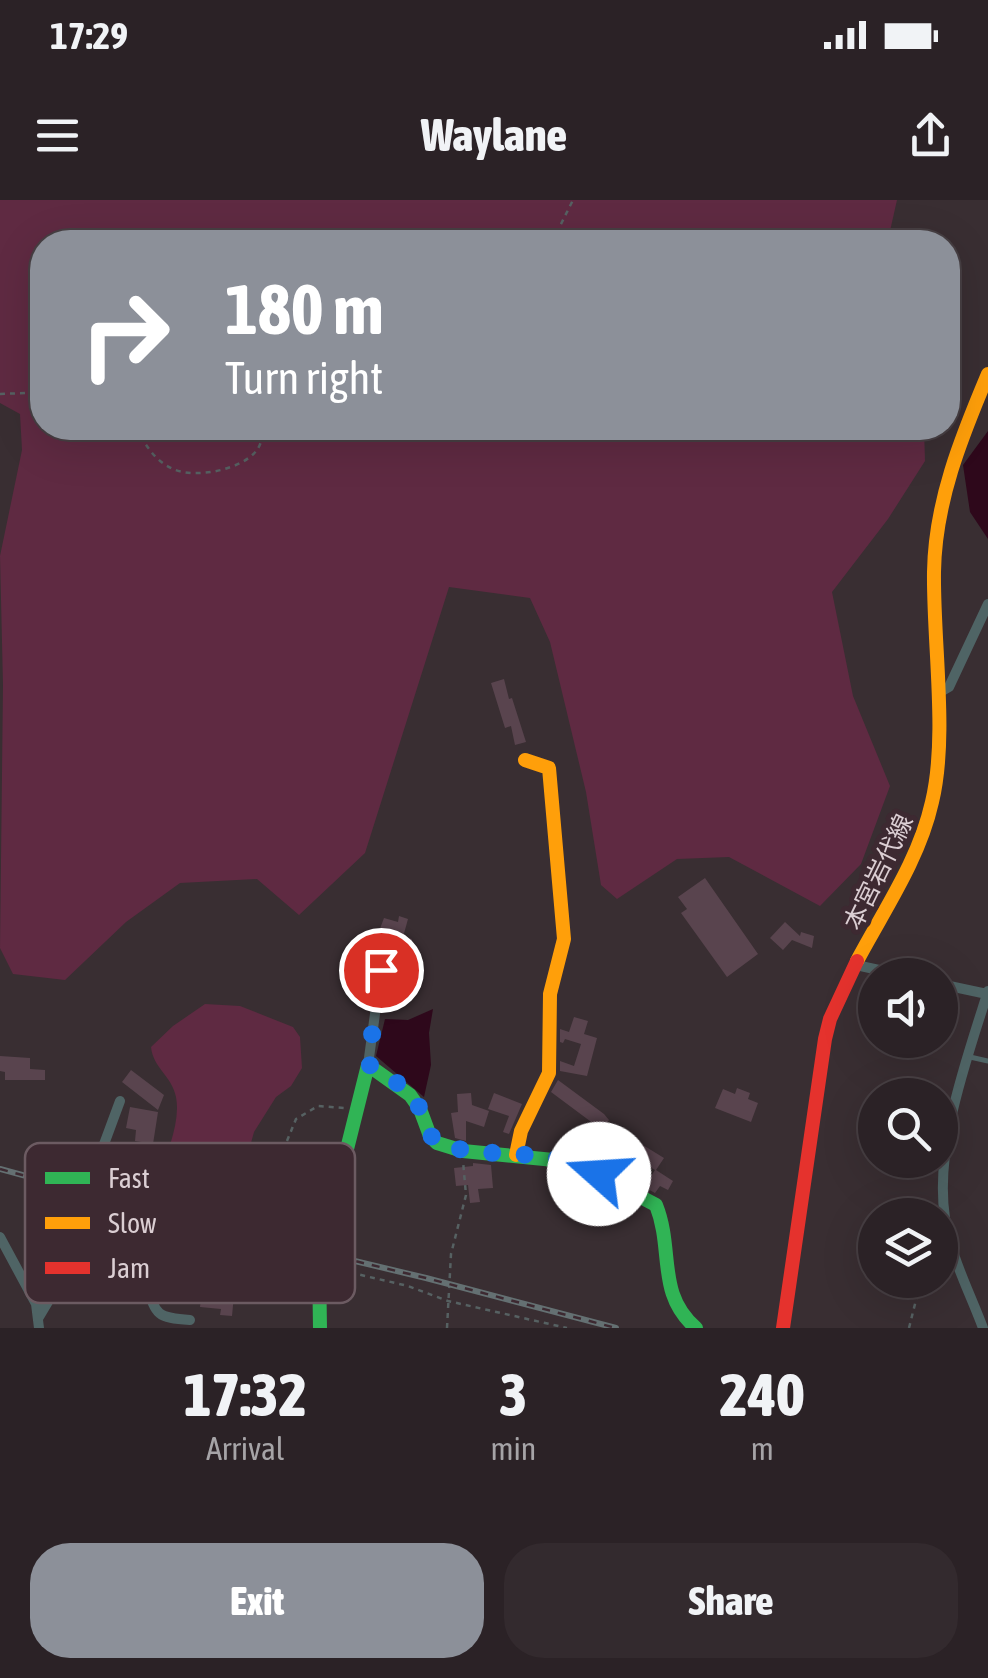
<!DOCTYPE html>
<html lang="en">
<head>
<meta charset="utf-8">
<style>
  body { margin:0; font-family:"Asap Condensed","Noto Sans JP",sans-serif; background:#332a2e; color:#f1f3f6; height:100vh; display:flex; flex-direction:column; font-size:38px; white-space:nowrap }
  * { box-sizing:border-box; margin:0 }
  p { font-size:32px; color:#a6a4a7 }
  .icon { flex:none; width:55px; height:55px; fill:none; stroke:currentColor; stroke-width:2; stroke-linecap:round; stroke-linejoin:round }
  .map { position:relative; height:1128px; overflow:hidden }
  .sheet { display:flex; flex-direction:column; background:#2b2226; flex:1 }
  .sheet>* { flex:none }
  .banner { position:absolute; left:30px; top:30px; width:930px; height:210px; border-radius:40px; box-shadow:0 10px 40px #0002,0 0 0 2px #473f43; background:#8c9099; color:#fff; overflow:hidden }
  .fabs { position:absolute; left:858px; top:758px; display:grid; gap:20px }
  .fabs a { display:grid; place-items:center; width:100px; height:100px; border-radius:50%; background:#2b2226; box-shadow:0 10px 40px #0002,0 0 0 2px #473f43; font-size:50px }
  .pin { position:absolute; display:grid; place-items:center; width:85px; height:85px; color:#fff; margin:-42px; border:5px solid #fff; border-radius:50%; box-shadow:0 2px 10px #0007 }
  .me { position:absolute; width:110px; margin:-55px; rotate:289deg; stroke-linejoin:round; filter:drop-shadow(0 0 8px #0008) }
  .turn { display:flex; align-items:center; gap:35px; height:210px; padding:0 30px; font-size:45px }
  .turn .icon { width:130px; height:130px; stroke-width:2.5 }
  .turn b { display:block; font-size:70px; line-height:85px }
  .eta { display:flex; justify-content:space-evenly; align-items:center; height:170px; text-align:center }
  .eta b { font-size:60px; font-weight:800; line-height:70px }
  .primary-button { display:flex; gap:20px; margin-top:auto; padding:20px 30px }
  .primary-button a { flex:1; height:115px; border-radius:40px; background:#8c9099; color:#fff; font-size:40px; font-weight:800; line-height:115px; text-align:center }
  .primary-button a+a { background:#332a2e; color:#f1f3f6 }
  .status { display:flex; justify-content:space-between; align-items:center; height:70px; padding:0 50px; background:#2b2226; direction:ltr }
  .status svg { height:28px; fill:currentColor }
  header { display:flex; justify-content:space-between; align-items:center; height:130px; padding:0 30px; background:#2b2226; font-size:45px; font-weight:800 }
  .map>svg:first-child { display:block }
  .green { fill:#5f2a42 }
  .water { fill:#2e081b }
  .building { fill:#59444e }
  .lines { fill:none; stroke-linecap:round; stroke-linejoin:round }
  .path { stroke:#566162; stroke-width:2.5; stroke-dasharray:5 5; stroke-linecap:butt }
  .lane { stroke:#4f6465; stroke-width:5 }
  .street { stroke:#4f6465; stroke-width:10 }
  .fast { stroke:#30b455; stroke-width:14 }
  .slow { stroke:#ff9f0a; stroke-width:14 }
  .jam { stroke:#e5322d; stroke-width:14 }
  .rail-casing { stroke:#647072; stroke-width:6 }
  .rail { stroke:#3d2931; stroke-width:2.5; stroke-dasharray:8; stroke-linecap:butt }
  .route { stroke:#1a73e8; stroke-width:18; stroke-dasharray:0 32.4 }
  .labels { text-anchor:middle; dominant-baseline:central; stroke-width:10; stroke-linejoin:round; paint-order:stroke }
  .street-label { font-size:25px; fill:#dbced3; stroke:#3d2931 }
  .key { fill:#3d2931; stroke:#6c5b62; stroke-width:2.5 }
  .key-label { font-size:28px; fill:#dbced3 }
</style>
</head>
<body>
<div class="status"><b>17:29</b><svg viewBox="0 0 49 12"><path d="M0 12V9h3v3zM5 12V6h3v6zM10 12V3h3v9zM15 12V0h3v12zM26 1h20v11H26zM47 4h2v5h-2z"/></svg></div>
<header><svg class="icon" aria-label="menu" viewBox="0 0 24 24"><path d="M4 6h16M4 12h16M4 18h16"/></svg>Waylane<svg class="icon" aria-label="share" viewBox="0 0 24 24"><path d="M12 15V3M7 8l5-5 5 5M5 13v7h14v-7"/></svg></header>
<div class="map">
<svg width="988" height="1128" viewBox="0 0 988 1128">
  <rect width="100%" height="100%" fill="#392e32"/>
  <!-- green -->
  <path class="green" d="M 0,0 L 897,0 L 890,31 L 868,42 L 42,42 L 42,228 L 924,228 L 925,261 L 888,319 L 832,392 L 853,496 L 890,586 L 861,664 L 820,706 L 729,657 L 677,659 L 617,699 L 601,685 L 586,592 L 550,442 L 530,398 L 449,387 L 365,653 L 299,715 L 257,679 L 180,683 L 126,722 L 65,780 L 13,774 L 0,748 L 3,485 L 0,356 L 22,250 L 20,214 L 0,203 Z
    M 205,804 L 240,806 L 293,827 L 300,837 L 302,868 L 291,886 L 276,897 L 254,932 L 246,961 L 188,988 L 165,986 L 160,978 C 166,953 181,923 176,897 C 172,876 153,868 151,847 L 173,826 Z"/>
  <!-- water -->
  <path class="water" d="M 988,231 L 988,339 L 970,312 L 963,265 Z
    M 433,809 L 429,833 L 431,865 L 424,897 L 376,856 L 385,819 L 408,820 Z"/>
  <!-- building -->
  <path class="building" d="M 504,479 L 509,499 L 512,498 L 526,542 L 515,545 L 511,526 L 505,528 L 491,483 Z
    M 705,678 L 758,754 L 727,777 L 681,713 L 687,709 L 678,697 Z
    M 399,716 L 408,719 L 403,737 L 412,739 L 406,761 L 373,747 L 384,718 L 398,722 Z
    M 785,722 L 800,736 L 801,732 L 814,736 L 812,748 L 792,740 L 783,750 L 770,738 Z
    M 574,817 L 588,821 L 584,834 L 597,838 L 587,876 L 560,871 L 560,861 L 574,866 L 581,844 L 565,839 L 563,843 L 560,842 L 560,829 L 569,832 Z
    M 0,856 L 30,858 L 30,869 L 45,870 L 45,880 L 5,880 L 5,872 L 0,871 Z
    M 131,870 L 164,895 L 158,910 L 122,882 Z
    M 558,880 L 604,914 L 609,920 L 602,930 L 551,892 Z
    M 737,888 L 750,893 L 748,899 L 758,903 L 751,922 L 715,908 L 723,889 L 735,894 Z
    M 471,893 L 472,905 L 489,911 L 484,927 L 466,921 L 466,941 L 455,938 L 451,913 L 458,912 L 457,894 Z
    M 494,893 L 522,904 L 509,934 L 503,932 L 509,916 L 488,909 Z
    M 130,907 L 158,912 L 153,944 L 156,944 L 154,952 L 146,951 L 148,943 L 135,941 L 136,930 L 126,928 Z
    M 638,942 L 664,958 L 656,970 L 673,981 L 668,990 L 660,986 L 655,993 L 644,987 L 655,970 L 630,955 Z
    M 473,963 L 491,965 L 493,988 L 478,989 L 480,1002 L 470,1003 L 468,985 L 456,986 L 454,968 L 473,966 Z
    M 220,1054 L 233,1056 L 231,1073 L 236,1074 L 232,1116 L 220,1115 L 221,1109 L 200,1107 L 202,1090 L 216,1092 Z"/>
  <g class="lines">
    <!-- path -->
    <path class="path" d="M 552,42 L 573,0
      M 0,194 L 26,193 L 42,186
      M 135,228 C 146,244 153,260 173,269 C 195,279 242,270 257,250 C 261,245 263,234 265,228
      M 331,1068 L 408,1086 L 448,1101 L 567,1128
      M 159,1085 L 186,1079 L 203,1065 L 258,981 L 282,953 L 296,919 L 318,906 L 344,908
      M 447,1128 L 451,1054 L 466,995 L 463,961
      M 909,1128 L 921,1080"/>
    <!-- lane -->
    <path class="lane" d="M 970,857 L 988,861"/>
    <!-- street -->
    <path class="street" d="M 937,494 L 949,487 L 988,404
      M 856,765 L 902,775
      M 940,784 L 987,794
      M 368,865 L 381,770
      M 90,982 L 120,901
      M 0,1037 L 36,1104 L 39,1128
      M 67,1059 L 147,1086 C 156,1115 157,1118 190,1120
      M 39,1117 L 64,1075 L 68,1032 L 80,1003
      M 983,1128 C 970,1093 950,1055 945,1018 C 934,947 967,859 988,791"/>
    <!-- fast -->
    <path class="fast" d="M 320,1128 L 319,1061 L 368,865 L 410,895 L 420,909 L 430,936 L 437,943 L 463,951 L 574,962 L 656,1005 C 674,1050 656,1094 696,1128"/>
    <!-- slow -->
    <path class="slow" d="M 857,761 C 884,710 919,660 932,602 C 948,536 933,443 934,372 C 935,302 961,238 988,174
      M 516,955 L 521,931 L 549,873 L 550,794 L 564,739 L 549,568 L 525,560"/>
    <!-- jam -->
    <path class="jam" d="M 783,1128 L 825,839 L 830,819 L 857,761"/>
    <defs>
      <path id="rail" d="M 0,969 L 217,1028 L 426,1078 L 616,1128"/>
    </defs>
    <!-- rail casing -->
    <use href="#rail" class="rail-casing"/>
    <!-- rail -->
    <use href="#rail" class="rail"/>
  </g>
  <g class="lines">
    <!-- route -->
    <path class="route" d="M 381,770 L 368,864 C 387,875 407,887 419,907 C 426,919 426,932 437,943 C 489,962 551,944 599,974"/>
  </g>
  <g class="labels">
    <!-- street labels -->
    <g class="street-label">
      <text transform="translate(878 672) rotate(-64)">本宮岩代線</text>
    </g>
  </g>
  <!-- legend -->
  <rect x="25" y="943" width="330" height="160" rx="15" class="key"/>
  <rect x="45" y="972" width="45" height="12" fill="#30b455"/>
  <rect x="45" y="1017" width="45" height="12" fill="#ff9f0a"/>
  <rect x="45" y="1062" width="45" height="12" fill="#e5322d"/>
  <g class="key-label">
    <text x="108" y="988">Fast</text>
    <text x="108" y="1033">Slow</text>
    <text x="108" y="1078">Jam</text>
  </g>
</svg>
<div class="fabs">
<a><svg class="icon" aria-label="sound" viewBox="0 0 24 24"><path d="M4 9h4l5-4v14l-5-4H4zM17 9q2 3 0 6"/></svg></a>
<a><svg class="icon" aria-label="search" viewBox="0 0 24 24"><circle cx="10" cy="10" r="6"/><path d="M15 15l6 6"/></svg></a>
<a><svg class="icon" aria-label="layers" viewBox="0 0 24 24"><path d="M12 4l9 5-9 5-9-5zM3 14l9 5 9-5"/></svg></a>
</div>
<div class="pin" style="left:381px;top:770px;background:#d93025"><svg class="icon" aria-label="arrive" viewBox="0 0 24 24"><path d="M6 21V4h12l-3 4 3 4H6"/></svg></div>
<svg class="me" style="left:599px;top:974px" viewBox="-20 -20 40 40"><circle r="19" fill="#fff"/><path d="M0-13L10 11 0 6-10 11z" fill="#1a73e8"/></svg>
<div class="banner">
<div class="turn"><svg class="icon" aria-label="right" viewBox="0 0 24 24"><path d="M7 20v-9h11M14 6l5 5-5 5"/></svg><div><b>180 m</b>Turn right</div></div>
</div>
</div>
<section class="sheet">
<div class="eta">
<div><b>17:32</b><p>Arrival</p></div>
<div><b>3</b><p>min</p></div>
<div><b>240</b><p>m</p></div>
</div>
<div class="primary-button"><a>Exit</a><a>Share</a></div>
</section>
</body>
</html>
